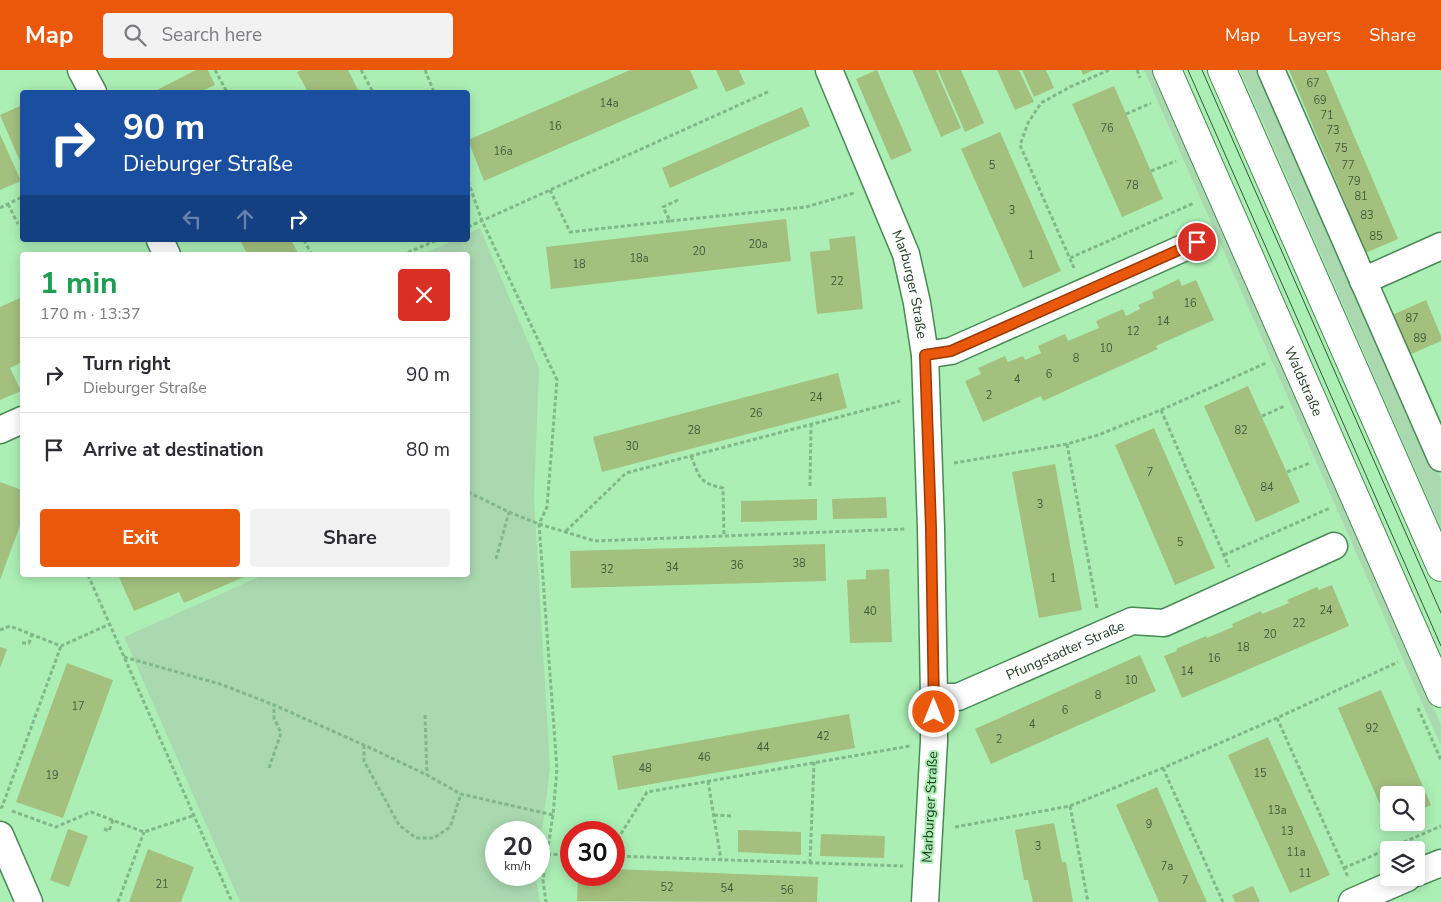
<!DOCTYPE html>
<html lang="en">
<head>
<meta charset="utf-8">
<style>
  body { margin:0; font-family:"Nunito Sans",sans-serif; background:#f2f2f3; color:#2b2b33; height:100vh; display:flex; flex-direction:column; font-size:19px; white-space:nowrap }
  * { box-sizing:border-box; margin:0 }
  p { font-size:16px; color:#7c7c81 }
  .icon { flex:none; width:28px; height:28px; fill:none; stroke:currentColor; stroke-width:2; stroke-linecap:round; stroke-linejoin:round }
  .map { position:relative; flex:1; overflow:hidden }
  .details { position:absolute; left:20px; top:182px; width:450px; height:325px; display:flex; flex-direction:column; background:#fff; border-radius:5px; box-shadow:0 2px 12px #0003 }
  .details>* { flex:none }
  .guide { position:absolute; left:20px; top:20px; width:450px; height:152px; border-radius:5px; box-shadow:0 2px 12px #0003; background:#1a4fa0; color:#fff; overflow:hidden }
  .buttons { position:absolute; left:1380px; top:716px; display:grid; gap:10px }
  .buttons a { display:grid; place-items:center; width:45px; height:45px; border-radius:5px; background:#fff; box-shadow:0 2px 12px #0003; font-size:25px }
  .speed { position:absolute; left:485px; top:751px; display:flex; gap:10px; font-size:25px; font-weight:700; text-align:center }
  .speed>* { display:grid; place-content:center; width:65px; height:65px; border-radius:50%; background:#fff; box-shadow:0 2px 12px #0003; line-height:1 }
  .speed small { font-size:12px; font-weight:400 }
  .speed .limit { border:8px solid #d22; background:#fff; color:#111 }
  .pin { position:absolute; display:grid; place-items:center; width:42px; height:42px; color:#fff; margin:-21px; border:2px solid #fff; border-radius:50%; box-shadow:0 1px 5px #0007 }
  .me { position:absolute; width:55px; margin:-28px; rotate:0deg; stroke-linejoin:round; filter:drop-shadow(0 0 4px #0008) }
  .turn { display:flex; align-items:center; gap:18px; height:105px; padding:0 20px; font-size:22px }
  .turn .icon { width:65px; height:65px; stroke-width:2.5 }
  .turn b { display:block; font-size:35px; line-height:42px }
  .lanes { display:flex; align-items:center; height:48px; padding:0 20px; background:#0003; justify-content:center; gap:25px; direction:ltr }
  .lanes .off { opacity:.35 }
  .round { display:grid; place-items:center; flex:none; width:52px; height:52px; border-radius:5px; background:#f2f2f3 }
  .head { display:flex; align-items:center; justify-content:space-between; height:85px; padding:0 20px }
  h1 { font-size:30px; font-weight:700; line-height:38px; color:#1e9e55 }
  .primary-button { display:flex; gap:10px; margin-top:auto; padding:10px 20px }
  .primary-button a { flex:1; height:58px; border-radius:5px; background:#ea580c; color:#fff; font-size:20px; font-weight:700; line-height:58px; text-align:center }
  .primary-button a+a { background:#f2f2f3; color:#2b2b33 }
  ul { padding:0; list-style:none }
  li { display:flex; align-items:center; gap:15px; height:75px; padding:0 20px; border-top:1px solid #e1e1e2 }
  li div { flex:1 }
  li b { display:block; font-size:19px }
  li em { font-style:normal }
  header { display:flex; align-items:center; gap:30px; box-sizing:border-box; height:70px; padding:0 25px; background:#ea580c; color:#fff }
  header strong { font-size:24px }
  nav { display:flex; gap:28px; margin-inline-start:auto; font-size:18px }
  .search { width:350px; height:45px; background:#f2f2f3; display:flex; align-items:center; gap:12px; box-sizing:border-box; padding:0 18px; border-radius:5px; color:#7c7c81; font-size:19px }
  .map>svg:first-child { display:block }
  .green { fill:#aad9b0 }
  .building { fill:#a3c07f }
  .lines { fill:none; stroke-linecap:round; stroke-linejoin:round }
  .minor-casing { stroke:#488854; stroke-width:29 }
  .major-casing { stroke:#488854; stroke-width:30 }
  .path { stroke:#81b889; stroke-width:3; stroke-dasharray:4 2.5; stroke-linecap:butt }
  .minor { stroke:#fff; stroke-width:26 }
  .major { stroke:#fff; stroke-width:28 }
  .tram { stroke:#37583b; stroke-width:1 }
  .route-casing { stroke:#983908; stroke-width:12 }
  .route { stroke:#ea580c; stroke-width:9 }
  .labels { text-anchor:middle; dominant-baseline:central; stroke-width:4; stroke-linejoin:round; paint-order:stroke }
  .number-label { font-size:11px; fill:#425d3c }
  .street-label { font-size:14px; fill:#213c25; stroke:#acefb5 }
</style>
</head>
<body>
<header>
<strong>Map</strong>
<div class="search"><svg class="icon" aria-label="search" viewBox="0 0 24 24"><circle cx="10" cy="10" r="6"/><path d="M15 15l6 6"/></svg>Search here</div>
<nav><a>Map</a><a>Layers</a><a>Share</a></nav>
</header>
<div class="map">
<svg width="1441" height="832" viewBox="0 0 1441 832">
  <rect width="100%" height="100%" fill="#acefb5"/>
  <!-- green -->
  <path class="green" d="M 1144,0 L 1152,0 L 1441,655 L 1441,676 Z
    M 1240,0 L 1261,0 L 1441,409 L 1441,458 Z
    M 480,158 L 539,298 L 534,429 L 550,698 L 539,786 L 539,762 L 496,762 L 496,805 L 536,805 L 536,810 L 540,832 L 240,832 L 124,567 L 264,505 L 468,505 L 468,185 L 421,185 L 454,170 L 468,170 L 468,164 Z"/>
  <!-- building -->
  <path class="building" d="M 196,0 L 208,0 L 215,15 L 200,22 L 153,22 Z
    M 302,0 L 348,0 L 359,22 L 308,22 L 297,2 Z
    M 630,0 L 690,0 L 698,18 L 484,111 L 468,70 Z
    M 716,0 L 739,0 L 745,14 L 726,22 Z
    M 877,0 L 912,81 L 891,90 L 856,9 Z
    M 912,0 L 936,0 L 961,58 L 941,67 Z
    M 938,0 L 961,0 L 984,53 L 965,62 Z
    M 997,0 L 1019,0 L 1034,32 L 1015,40 Z
    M 1022,0 L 1046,0 L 1054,18 L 1034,27 Z
    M 1081,0 L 1094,0 L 1083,5 Z
    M 1289,0 L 1326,0 L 1398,169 L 1363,184 L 1344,141 L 1348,139 Z
    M 1114,16 L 1163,129 L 1122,147 L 1072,34 Z
    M 20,36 L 22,41 L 22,96 L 0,45 Z
    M 802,37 L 810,56 L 670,118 L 662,98 Z
    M 1000,62 L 1061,201 L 1023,218 L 961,79 Z
    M 0,64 L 21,111 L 0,120 Z
    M 786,149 L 791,191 L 551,219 L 546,177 Z
    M 855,166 L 863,239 L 817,244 L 810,182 L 830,180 L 829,169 Z
    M 240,170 L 291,170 L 299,185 L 248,185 Z
    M 1179,209 L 1182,216 L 1196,210 L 1214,250 L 1156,276 L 1158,279 L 1043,331 L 1041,326 L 983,352 L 965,311 L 981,304 L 978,298 L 1005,286 L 1008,292 L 1023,286 L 1025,290 L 1041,283 L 1038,276 L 1065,264 L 1068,271 L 1099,258 L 1096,251 L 1123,239 L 1126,246 L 1140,239 L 1138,235 L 1154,228 L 1152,222 Z
    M 22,227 L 22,292 L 10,298 L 21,321 L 0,330 L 0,237 Z
    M 1426,230 L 1441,266 L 1441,271 L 1407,286 L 1390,246 Z
    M 838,303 L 847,338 L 602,402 L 593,367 Z
    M 1248,316 L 1300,432 L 1256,452 L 1204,336 Z
    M 1154,358 L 1215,498 L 1175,515 L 1115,375 Z
    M 1055,394 L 1082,540 L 1039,548 L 1012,402 Z
    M 0,412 L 22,420 L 22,450 L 0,510 Z
    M 886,427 L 887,448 L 833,449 L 832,429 Z
    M 817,429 L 817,450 L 741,452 L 741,431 Z
    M 825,474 L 826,511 L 571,518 L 570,481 Z
    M 889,499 L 892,572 L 850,573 L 847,510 L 866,509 L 866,500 Z
    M 118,505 L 248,505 L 184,533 L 179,522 L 134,541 Z
    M 1332,515 L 1349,556 L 1182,628 L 1164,586 L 1177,581 L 1176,579 L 1206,566 L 1207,568 L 1233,557 L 1232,554 L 1261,541 L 1262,544 L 1289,533 L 1287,530 L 1317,517 L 1319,520 Z
    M 0,577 L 7,579 L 0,598 Z
    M 1140,585 L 1156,621 L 991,694 L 975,659 Z
    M 67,593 L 113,610 L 63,748 L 16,732 Z
    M 1381,620 L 1431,735 L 1416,742 L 1416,725 L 1389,725 L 1389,755 L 1338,638 Z
    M 849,644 L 855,678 L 618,720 L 612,686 Z
    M 1268,667 L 1330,805 L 1290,823 L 1228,685 Z
    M 1157,717 L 1193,801 L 1207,832 L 1159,832 L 1141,791 L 1116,735 Z
    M 1054,753 L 1062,792 L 1066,792 L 1073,832 L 1033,832 L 1028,810 L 1024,810 L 1015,760 Z
    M 68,759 L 88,766 L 69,817 L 50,810 Z
    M 738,760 L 801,762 L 801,785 L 738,782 Z
    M 821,764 L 885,766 L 884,788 L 820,786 Z
    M 148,779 L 194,797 L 181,832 L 129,832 Z
    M 614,799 L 818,807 L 817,832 L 577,831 L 578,805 L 614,805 Z
    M 1253,816 L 1260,832 L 1235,832 L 1232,825 Z"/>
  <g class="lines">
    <defs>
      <g id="minor">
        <path d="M 81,0 L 93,22"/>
        <path id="s1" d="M 829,0 L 906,184 L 917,233 L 925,285 L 931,458 L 934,627 L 934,671 L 925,832"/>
        <path d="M 1271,0 L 1441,388"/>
        <path d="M 160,170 L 167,185"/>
        <path d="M 1363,211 L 1441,176"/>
        <path d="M 925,285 L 951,281 L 1197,172"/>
        <path d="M 0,360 L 22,350"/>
        <path id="s2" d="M 934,627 L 958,627 L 1132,551 L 1164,553 L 1334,476"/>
        <path d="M 0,765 L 29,832"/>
        <path d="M 1416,803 L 1441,793"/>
        <path d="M 1352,832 L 1407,808"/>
      </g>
      <g id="major">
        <path id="s3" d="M 1167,0 L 1441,623"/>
        <path d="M 1222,0 L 1441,497"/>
      </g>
    </defs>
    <!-- minor casing -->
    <use href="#minor" class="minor-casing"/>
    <!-- major casing -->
    <use href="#major" class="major-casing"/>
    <!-- path -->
    <path class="path" d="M 215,0 L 227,22
      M 361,0 L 373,22
      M 425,0 L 434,22
      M 1137,0 L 1140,8
      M 1126,44 L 1151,33
      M 1151,101 L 1176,91
      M 468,111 L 482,151 L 557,310 L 547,437 L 539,454 L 557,699 L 553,745 L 543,810 L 546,832
      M 550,120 L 570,162 L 670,151
      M 678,130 L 663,137 L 670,151 L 806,137 L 854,123
      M 8,134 L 18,154
      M 0,138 L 22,127
      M 468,157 L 770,21
      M 304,170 L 312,185
      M 402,185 L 437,170
      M 1070,188 L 1194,133
      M 1074,198 L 1020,75 L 1028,53 L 1041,33 L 1070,17 L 1109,0
      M 1161,340 L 1229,497
      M 1262,346 L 1285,336
      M 1067,374 L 1097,538
      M 691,386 C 700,408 699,413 723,418 L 724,466
      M 954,393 L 1067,374 L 1098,365 L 1161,340 L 1266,293
      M 1287,402 L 1310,393
      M 810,416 L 811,355
      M 468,422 L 509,442 L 539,454 L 595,471 L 905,459
      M 566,461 L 626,403 L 900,331
      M 1224,485 L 1330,438
      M 496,489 L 509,442
      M 88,505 L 232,832
      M 0,560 L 10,556 L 61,576 L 110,554
      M 22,573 L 29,573 L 32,564
      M 124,587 L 220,614 L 274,635 L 364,675 L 427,705 L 461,724 L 553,745
      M 1418,638 L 1441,690
      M 425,645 L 427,705
      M 1277,648 L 1348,807
      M 364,675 L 364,691 L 399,755 L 416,768 L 434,768 L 450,757 L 461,724
      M 269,698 L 281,663 L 274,648 L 274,635
      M 1163,698 L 1223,832
      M 708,711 L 721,790
      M 1070,736 L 1088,832
      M 0,738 L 2,737 L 61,576
      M 12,741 L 56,757 L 91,742 L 144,762 L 195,745
      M 714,745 L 732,746
      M 955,757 L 1070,736 L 1163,698 L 1277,648 L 1398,592
      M 104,759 L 109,761 L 113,750
      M 614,775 L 647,722 L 910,676
      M 547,784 L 571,785
      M 614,786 L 903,796
      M 810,793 L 814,692
      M 1344,798 L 1441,756
      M 118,832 L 144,762"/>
    <!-- minor -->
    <use href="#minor" class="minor"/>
    <!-- major -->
    <use href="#major" class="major"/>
    <!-- tram -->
    <path class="tram" d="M 1188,0 L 1441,576
      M 1202,0 L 1441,543"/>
  </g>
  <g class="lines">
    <defs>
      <path id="route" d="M 934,642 L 931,458 L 925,285 L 951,281 L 1197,172"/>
    </defs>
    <!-- route casing -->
    <use href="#route" class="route-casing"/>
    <!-- route -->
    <use href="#route" class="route"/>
  </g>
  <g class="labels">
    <!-- number labels -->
    <g class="number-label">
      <text x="1313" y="13">67</text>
      <text x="1320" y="30">69</text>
      <text x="609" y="33">14a</text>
      <text x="1327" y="45">71</text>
      <text x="555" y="56">16</text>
      <text x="1107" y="58">76</text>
      <text x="1333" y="60">73</text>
      <text x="1341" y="78">75</text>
      <text x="503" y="81">16a</text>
      <text x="992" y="95">5</text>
      <text x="1348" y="95">77</text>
      <text x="1354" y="111">79</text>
      <text x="1132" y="115">78</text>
      <text x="1361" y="126">81</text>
      <text x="1012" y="140">3</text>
      <text x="1367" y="145">83</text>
      <text x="1376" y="166">85</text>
      <text x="758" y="174">20a</text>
      <text x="699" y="181">20</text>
      <text x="1031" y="185">1</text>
      <text x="639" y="188">18a</text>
      <text x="579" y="194">18</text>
      <text x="837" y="211">22</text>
      <text x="1190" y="233">16</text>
      <text x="1412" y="248">87</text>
      <text x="1163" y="251">14</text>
      <text x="1133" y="261">12</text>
      <text x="1420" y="268">89</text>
      <text x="1106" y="278">10</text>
      <text x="1076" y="288">8</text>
      <text x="1049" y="304">6</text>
      <text x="1017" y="309">4</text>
      <text x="989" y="325">2</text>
      <text x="816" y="327">24</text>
      <text x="756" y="343">26</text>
      <text x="694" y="360">28</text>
      <text x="1241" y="360">82</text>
      <text x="632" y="376">30</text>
      <text x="1150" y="402">7</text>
      <text x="1267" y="417">84</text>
      <text x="1040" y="434">3</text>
      <text x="1180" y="472">5</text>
      <text x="799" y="493">38</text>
      <text x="737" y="495">36</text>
      <text x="672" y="497">34</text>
      <text x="607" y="499">32</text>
      <text x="1053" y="508">1</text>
      <text x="1326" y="540">24</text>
      <text x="870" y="541">40</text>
      <text x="1299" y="553">22</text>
      <text x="1270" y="564">20</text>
      <text x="1243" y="577">18</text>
      <text x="1214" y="588">16</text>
      <text x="1187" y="601">14</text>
      <text x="1131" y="610">10</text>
      <text x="1098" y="625">8</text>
      <text x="78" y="636">17</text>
      <text x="1065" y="640">6</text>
      <text x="1032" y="654">4</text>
      <text x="1372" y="658">92</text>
      <text x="823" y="666">42</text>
      <text x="999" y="669">2</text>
      <text x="763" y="677">44</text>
      <text x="704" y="687">46</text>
      <text x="645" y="698">48</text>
      <text x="1260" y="703">15</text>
      <text x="52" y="705">19</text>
      <text x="1277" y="740">13a</text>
      <text x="1149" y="754">9</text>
      <text x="1287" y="761">13</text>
      <text x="1038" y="776">3</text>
      <text x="1296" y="782">11a</text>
      <text x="1167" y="796">7a</text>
      <text x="1305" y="803">11</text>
      <text x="1185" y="810">7</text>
      <text x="162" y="814">21</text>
      <text x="667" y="817">52</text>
      <text x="727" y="818">54</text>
      <text x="787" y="820">56</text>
    </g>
    <!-- street labels -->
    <g class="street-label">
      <text stroke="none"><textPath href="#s1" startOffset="230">Marburger Straße</textPath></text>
      <text stroke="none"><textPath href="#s3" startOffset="340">Waldstraße</textPath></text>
      <text stroke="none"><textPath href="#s2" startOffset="141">Pfungstadter Straße</textPath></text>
      <text transform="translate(930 737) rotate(-87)">Marburger Straße</text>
    </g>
  </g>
</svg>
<div class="buttons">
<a><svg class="icon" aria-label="search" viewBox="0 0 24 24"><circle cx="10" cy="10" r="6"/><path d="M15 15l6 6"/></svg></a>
<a><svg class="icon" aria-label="layers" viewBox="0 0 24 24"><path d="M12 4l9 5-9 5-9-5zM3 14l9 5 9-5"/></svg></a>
</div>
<div class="speed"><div>20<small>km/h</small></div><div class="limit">30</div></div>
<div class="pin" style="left:1197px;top:172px;background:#d93025"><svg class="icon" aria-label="arrive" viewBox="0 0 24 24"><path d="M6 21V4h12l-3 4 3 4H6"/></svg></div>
<svg class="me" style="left:934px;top:642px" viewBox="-20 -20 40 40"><circle r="17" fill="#ea580c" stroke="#fff" stroke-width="3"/><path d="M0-11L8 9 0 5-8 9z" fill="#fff"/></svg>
<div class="guide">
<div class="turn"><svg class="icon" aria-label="right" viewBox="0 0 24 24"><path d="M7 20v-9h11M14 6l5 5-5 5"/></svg><div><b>90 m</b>Dieburger Straße</div></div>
<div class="lanes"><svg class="icon off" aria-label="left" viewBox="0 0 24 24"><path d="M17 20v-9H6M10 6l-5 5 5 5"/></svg><svg class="icon off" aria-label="ahead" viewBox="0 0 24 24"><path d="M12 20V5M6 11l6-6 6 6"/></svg><svg class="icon" aria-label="right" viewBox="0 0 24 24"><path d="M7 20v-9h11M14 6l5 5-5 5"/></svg></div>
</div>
<section class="details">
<div class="head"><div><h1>1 min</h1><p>170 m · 13:37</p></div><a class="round" style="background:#d93025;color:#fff"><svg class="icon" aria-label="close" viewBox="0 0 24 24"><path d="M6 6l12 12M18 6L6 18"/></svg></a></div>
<ul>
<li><svg class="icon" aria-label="right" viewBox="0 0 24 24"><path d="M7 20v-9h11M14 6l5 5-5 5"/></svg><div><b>Turn right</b><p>Dieburger Straße</p></div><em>90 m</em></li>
<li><svg class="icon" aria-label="arrive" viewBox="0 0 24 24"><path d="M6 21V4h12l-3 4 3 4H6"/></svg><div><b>Arrive at destination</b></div><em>80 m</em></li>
</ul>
<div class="primary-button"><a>Exit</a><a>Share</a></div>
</section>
</div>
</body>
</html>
